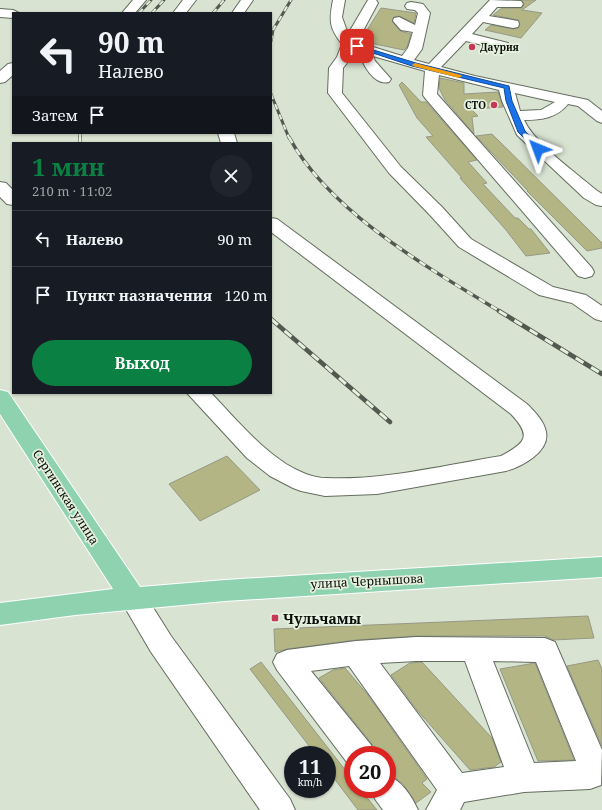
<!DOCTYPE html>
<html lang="ru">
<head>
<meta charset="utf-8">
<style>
  body { margin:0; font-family:"Noto Serif",serif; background:#20242c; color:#f1f3f6; height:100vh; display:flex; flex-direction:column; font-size:15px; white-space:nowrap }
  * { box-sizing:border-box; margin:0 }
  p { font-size:13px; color:#9ea1a6 }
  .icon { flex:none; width:22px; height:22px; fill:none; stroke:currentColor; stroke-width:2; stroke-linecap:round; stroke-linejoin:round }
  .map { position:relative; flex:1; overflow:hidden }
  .panel { position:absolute; left:12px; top:142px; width:260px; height:252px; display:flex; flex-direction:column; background:#171b24; border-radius:0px; box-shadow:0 1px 3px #0004 }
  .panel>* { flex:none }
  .top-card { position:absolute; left:12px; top:12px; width:260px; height:122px; border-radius:0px; box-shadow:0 1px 3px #0004; background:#171b24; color:#f1f3f6; overflow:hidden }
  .speed { position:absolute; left:284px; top:746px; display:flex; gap:8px; font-size:20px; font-weight:700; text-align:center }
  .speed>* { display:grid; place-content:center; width:52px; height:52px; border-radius:50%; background:#171b24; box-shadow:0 1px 3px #0004; line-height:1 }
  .speed small { font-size:10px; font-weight:400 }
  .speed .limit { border:6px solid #d22; background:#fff; color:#111 }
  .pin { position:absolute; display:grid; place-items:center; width:34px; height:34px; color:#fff; margin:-17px; border-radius:8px; box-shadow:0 2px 6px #0006 }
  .me { position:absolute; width:44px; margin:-22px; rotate:316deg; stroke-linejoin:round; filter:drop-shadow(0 0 3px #0008) }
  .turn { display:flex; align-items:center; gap:14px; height:84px; padding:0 20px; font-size:18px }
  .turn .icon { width:52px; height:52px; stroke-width:2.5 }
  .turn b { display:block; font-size:28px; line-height:34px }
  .then { display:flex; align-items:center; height:38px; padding:0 20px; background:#0003; gap:8px; font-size:15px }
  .round { display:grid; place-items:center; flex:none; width:42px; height:42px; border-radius:21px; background:#20242c }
  .overview { display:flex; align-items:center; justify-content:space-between; height:68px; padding:0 20px }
  h1 { font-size:24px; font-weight:700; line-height:30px; color:#0b8043 }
  .cta { display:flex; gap:8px; margin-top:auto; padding:8px 20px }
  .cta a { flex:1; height:46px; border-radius:24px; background:#0b8043; color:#fff; font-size:16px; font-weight:700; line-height:46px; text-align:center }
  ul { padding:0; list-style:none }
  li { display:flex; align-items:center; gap:12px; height:56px; padding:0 20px; border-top:1px solid #363941 }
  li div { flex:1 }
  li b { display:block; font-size:15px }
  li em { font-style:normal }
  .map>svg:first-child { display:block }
  .building { fill:#b3b585; stroke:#979885 }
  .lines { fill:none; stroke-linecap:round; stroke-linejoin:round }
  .minor-casing { stroke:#646d5e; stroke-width:2 }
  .major-casing { stroke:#fff; stroke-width:2 }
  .minor { fill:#fff; fill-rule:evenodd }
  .major { fill:#8ed2b0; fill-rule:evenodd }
  .rail-far2-casing { stroke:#535950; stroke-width:3 }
  .rail-far1-casing { stroke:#535950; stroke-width:3.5 }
  .rail-casing { stroke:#535950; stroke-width:4.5 }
  .rail-far2 { stroke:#e5f1df; stroke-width:2; stroke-dasharray:5.5; stroke-linecap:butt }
  .rail-far1 { stroke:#e5f1df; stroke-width:2.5; stroke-dasharray:7; stroke-linecap:butt }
  .rail { stroke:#e5f1df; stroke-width:3; stroke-dasharray:9; stroke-linecap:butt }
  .route { fill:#1a73e8; stroke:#114b97 }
  .slow { fill:#f59e0b }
  .poi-dot { fill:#c73757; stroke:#e5f1df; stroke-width:1.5 }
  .labels { text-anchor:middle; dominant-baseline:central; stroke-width:3.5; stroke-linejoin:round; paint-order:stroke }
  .far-poi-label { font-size:10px; font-weight:bold; fill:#0a0d08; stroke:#e5f1df; text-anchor:start }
  .street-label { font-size:12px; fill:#0a0d08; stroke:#e5f1df }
  .near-poi-label { font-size:14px; font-weight:bold; fill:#0a0d08; stroke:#e5f1df; text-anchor:start }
</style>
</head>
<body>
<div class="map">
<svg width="602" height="810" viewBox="0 0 602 810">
  <rect width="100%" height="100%" fill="#d8e3d2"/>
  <!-- building -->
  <path class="building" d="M 522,0 L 536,0 L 522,10 L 542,13 L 521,38 L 485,30 L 491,25 L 513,29 L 518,28 L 520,24 L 518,20 L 493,15 L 502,8 L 521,8 L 524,5 Z
    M 381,8 L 416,13 L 414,23 L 399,16 L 394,17 L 392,21 L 400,31 L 411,34 L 407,47 L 404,50 L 360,41 Z
    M 440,78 L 464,83 L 464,94 L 498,92 L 503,107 L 471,109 L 478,116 L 472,117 L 474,134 L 445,100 L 439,88 Z
    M 402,82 L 421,102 L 426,102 L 477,160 L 468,162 L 487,183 L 483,184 L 515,218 L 518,218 L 529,229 L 531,229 L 550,253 L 526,256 L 506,230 L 460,178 L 462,178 L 426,137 L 433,136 L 417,118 L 399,85 Z
    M 492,134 L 602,243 L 602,248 L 587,251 L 527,191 L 528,191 L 476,136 Z
    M 227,456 L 260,490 L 200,521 L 169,484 Z
    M 588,616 L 594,638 L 553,640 L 545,636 L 416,636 L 356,640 L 287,649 L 275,652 L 274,629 Z
    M 598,660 L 602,669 L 602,746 L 567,666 Z
    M 261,662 L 353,780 L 353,789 L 360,789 L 377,810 L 358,810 L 327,769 L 327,755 L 316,755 L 250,669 Z
    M 422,662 L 492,738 L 501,762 L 494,767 L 470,770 L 417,710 L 391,675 L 410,663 Z
    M 535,663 L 574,760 L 538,761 L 500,669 Z
    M 345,668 L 368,695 L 427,779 L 422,783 L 431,792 L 416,803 L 403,784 L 387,772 L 387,755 L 376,755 L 372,744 L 319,678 L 333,670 Z"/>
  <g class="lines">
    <defs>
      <path id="minor" d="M 133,0 L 146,0 L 135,13 L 122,13 Z
        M 183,0 L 196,0 L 186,13 L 173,13 Z
        M 241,0 L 253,0 L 244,13 L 232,13 Z
        M 333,0 L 345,0 L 342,17 L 348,34 L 368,0 L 376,0 L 378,3 L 357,42 L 402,56 L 408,48 L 413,32 L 401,30 L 393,21 L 394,18 L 399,17 L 415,25 L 418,13 L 415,10 L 407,9 L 405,6 L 407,3 L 411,2 L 423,4 L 430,13 L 422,49 L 414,60 L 429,64 L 490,0 L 521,1 L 523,4 L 521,7 L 497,7 L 489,16 L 518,21 L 519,24 L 518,27 L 513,28 L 483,22 L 472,34 L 508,43 L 510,46 L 508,49 L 503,50 L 466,41 L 441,67 L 475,76 L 588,100 L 602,111 L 602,123 L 597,121 L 578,106 L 568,104 C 557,118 541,120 524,120 C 535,144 575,172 596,190 L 602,194 L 602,206 L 596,205 L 584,198 L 517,135 L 502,101 L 499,90 L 439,75 L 437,94 L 592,268 L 594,272 L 592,276 L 585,278 L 578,276 L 425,98 L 423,95 L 425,71 L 373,56 L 375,61 L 391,79 L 389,82 C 374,86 362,64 359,51 L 354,50 L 351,58 L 343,68 L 342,93 L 401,167 L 442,207 L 471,239 L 553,287 L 586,295 L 602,306 L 602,321 L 595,319 L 572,303 L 539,295 L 459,247 L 430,215 L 389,173 L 328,93 L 329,68 L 337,57 L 342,44 C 329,28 329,20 333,0 ZM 515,93 L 555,102 L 541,110 L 520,111 Z
        M 0,9 L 13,10 L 19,13 L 13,13 L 13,18 L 0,17 Z
        M 13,63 L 13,75 L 5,82 L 0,83 L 0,71 L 8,64 Z
        M 218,133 L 234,133 L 237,143 L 221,143 Z
        M 0,182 L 6,183 L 13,190 L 13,205 L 7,204 L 0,197 Z
        M 271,218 L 277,219 L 527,404 C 535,412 544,421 546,432 C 550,452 521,467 506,471 L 377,494 L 325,496 L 301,491 L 293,488 L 270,476 L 247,458 L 187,393 L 211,393 C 234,417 257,445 286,464 C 298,471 312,478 326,478 C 381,481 446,465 501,456 C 526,443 532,436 511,414 L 271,232 Z
        M 133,587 L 142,590 L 171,636 L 290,799 L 295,810 L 260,810 L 151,652 L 124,606 L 120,598 L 124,590 Z
        M 416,637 L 545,638 L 555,642 L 602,750 L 601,785 L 590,789 L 524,792 L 464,802 L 460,810 L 426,810 L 437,790 L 349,666 L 311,671 L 371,745 L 375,755 L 353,755 L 353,766 L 349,765 L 277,670 L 273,662 L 277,654 L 287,650 L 356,641 ZM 416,661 L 465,661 L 504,767 L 462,773 L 380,663 ZM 493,661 L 536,662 L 576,761 L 534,763 Z
        M 387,775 C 402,781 411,795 418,810 L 383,810 L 375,799 L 370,789 L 387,789 Z"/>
      <path id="major" d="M 0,390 L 8,392 L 140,587 L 225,580 L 602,557 L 602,577 L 225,601 L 75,615 L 0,625 L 0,603 L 113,589 L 0,414 Z"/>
    </defs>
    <!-- minor casing -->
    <use href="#minor" class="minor-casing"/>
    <!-- major casing -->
    <use href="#major" class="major-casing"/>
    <!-- minor -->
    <use href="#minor" class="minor"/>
    <!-- major -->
    <use href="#major" class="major"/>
    <defs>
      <path id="rail-far2" d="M 139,13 L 151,0
        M 152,13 L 164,0
        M 213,13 L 224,0
        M 271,41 L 273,30 L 291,0
        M 271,94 L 289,138
        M 80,133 L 80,138"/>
      <path id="rail-far1" d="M 80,137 L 80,143
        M 289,137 C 329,212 430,269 501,312"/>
      <path id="rail" d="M 499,311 L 602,374
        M 271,319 L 390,422"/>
    </defs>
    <!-- rail-far2 casing -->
    <use href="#rail-far2" class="rail-far2-casing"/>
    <!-- rail-far1 casing -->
    <use href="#rail-far1" class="rail-far1-casing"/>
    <!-- rail casing -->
    <use href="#rail" class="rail-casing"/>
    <!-- rail-far2 -->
    <use href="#rail-far2" class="rail-far2"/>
    <!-- rail-far1 -->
    <use href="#rail-far1" class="rail-far1"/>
    <!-- rail -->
    <use href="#rail" class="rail"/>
  </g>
  <!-- route -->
  <path class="route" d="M 357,45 L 416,63 L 509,86 L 512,101 L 525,131 L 542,149 L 536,150 L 518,132 L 506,101 L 504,88 L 412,66 L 355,47 L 354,46 Z"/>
  <!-- slow -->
  <path class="slow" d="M 415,63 L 461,75 L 462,76 L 459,78 L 413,66 L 412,65 Z"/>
  <!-- markers -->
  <g class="poi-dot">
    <circle cx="472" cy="47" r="4"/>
    <circle cx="494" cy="105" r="4"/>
    <rect x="271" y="614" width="8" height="8" rx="2"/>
  </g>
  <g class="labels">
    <!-- far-poi labels -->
    <g class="far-poi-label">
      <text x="480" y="47">Даурия</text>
      <text x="486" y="105" text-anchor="end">СТО</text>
    </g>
    <!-- street labels -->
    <g class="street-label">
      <text transform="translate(66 497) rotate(57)">Сергинская улица</text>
      <text transform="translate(367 581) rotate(-3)">улица Чернышова</text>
    </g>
    <!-- near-poi labels -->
    <g class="near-poi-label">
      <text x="283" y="618">Чульчамы</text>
    </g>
  </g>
</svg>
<div class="speed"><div>11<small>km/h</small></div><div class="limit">20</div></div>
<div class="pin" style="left:357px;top:46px;background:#d93025"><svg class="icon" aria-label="arrive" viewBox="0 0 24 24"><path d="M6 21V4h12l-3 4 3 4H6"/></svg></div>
<svg class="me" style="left:538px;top:149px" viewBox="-20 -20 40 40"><path d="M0-17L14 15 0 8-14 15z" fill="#1a73e8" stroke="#fff" stroke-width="4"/></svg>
<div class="top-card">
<div class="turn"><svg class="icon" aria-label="left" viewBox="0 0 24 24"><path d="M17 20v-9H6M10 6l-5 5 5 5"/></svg><div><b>90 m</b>Налево</div></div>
<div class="then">Затем<svg class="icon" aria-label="arrive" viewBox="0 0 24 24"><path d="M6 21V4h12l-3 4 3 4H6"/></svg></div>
</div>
<section class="panel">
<div class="overview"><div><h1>1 мин</h1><p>210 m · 11:02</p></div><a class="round"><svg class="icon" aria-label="close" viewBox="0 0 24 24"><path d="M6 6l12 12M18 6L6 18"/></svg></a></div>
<ul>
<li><svg class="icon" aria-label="left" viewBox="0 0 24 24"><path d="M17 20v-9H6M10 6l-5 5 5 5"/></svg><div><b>Налево</b></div><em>90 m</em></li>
<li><svg class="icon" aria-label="arrive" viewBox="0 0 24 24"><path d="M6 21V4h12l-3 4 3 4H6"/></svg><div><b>Пункт назначения</b></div><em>120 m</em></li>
</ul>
<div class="cta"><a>Выход</a></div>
</section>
</div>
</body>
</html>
